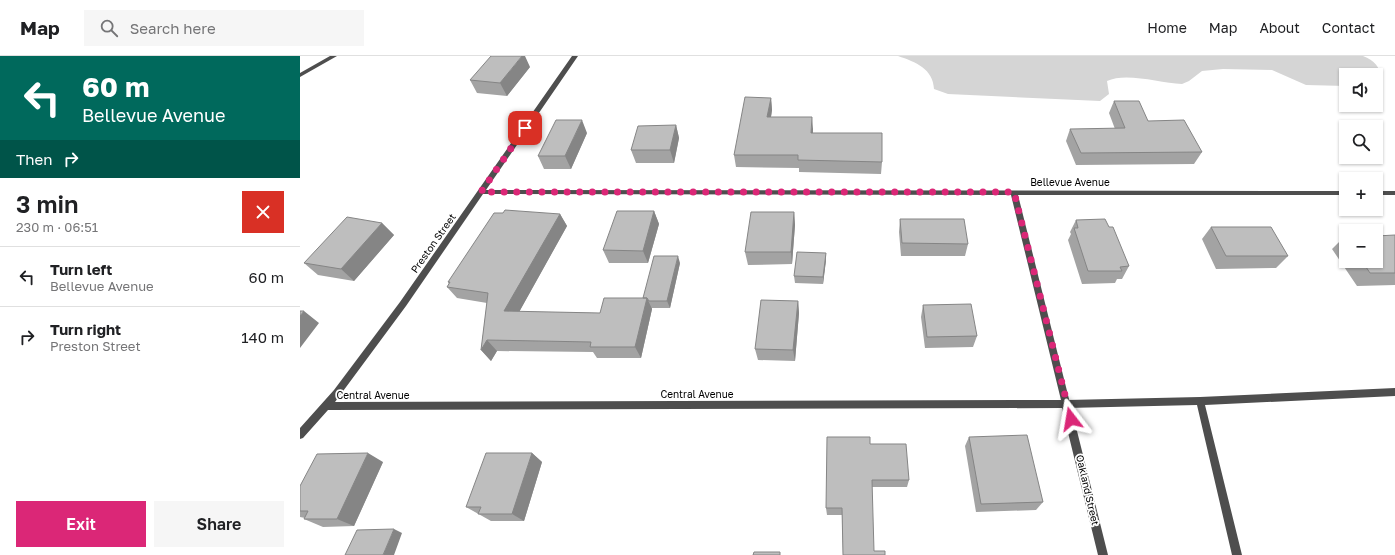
<!DOCTYPE html>
<html lang="en">
<head>
<meta charset="utf-8">
<style>
  body { margin:0; font-family:"Golos Text",sans-serif; background:#f6f6f6; color:#202124; height:100vh; display:flex; flex-direction:column; font-size:15px; white-space:nowrap }
  * { box-sizing:border-box; margin:0 }
  p { font-size:13px; color:#757577 }
  .icon { flex:none; width:22px; height:22px; fill:none; stroke:currentColor; stroke-width:2; stroke-linecap:round; stroke-linejoin:round }
  .map { position:relative; flex:1; overflow:hidden }
  .details { display:flex; flex-direction:column; background:#fff; width:300px }
  .details>* { flex:none }
  .banner { background:#00695c; color:#fff; overflow:hidden }
  .controls { position:absolute; left:1039px; top:12px; display:grid; gap:8px }
  .controls a { display:grid; place-items:center; width:44px; height:44px; border-radius:0px; background:#fff; box-shadow:0 1px 3px #0004; font-size:20px }
  .pin { position:absolute; display:grid; place-items:center; width:34px; height:34px; color:#fff; margin:-17px; border-radius:8px; box-shadow:0 2px 6px #0006 }
  .me { position:absolute; width:44px; margin:-22px; rotate:346deg; stroke-linejoin:round; filter:drop-shadow(0 0 3px #0008) }
  .turn { display:flex; align-items:center; gap:14px; height:84px; padding:0 16px; font-size:18px }
  .turn .icon { width:52px; height:52px; stroke-width:2.5 }
  .turn b { display:block; font-size:28px; line-height:34px }
  .then { display:flex; align-items:center; height:38px; padding:0 16px; background:#0003; gap:8px; font-size:15px }
  .round { display:grid; place-items:center; flex:none; width:42px; height:42px; border-radius:0px; background:#f6f6f6 }
  .summary { display:flex; align-items:center; justify-content:space-between; height:68px; padding:0 16px }
  h1 { font-size:24px; font-weight:600; line-height:30px }
  .primary-button { display:flex; gap:8px; margin-top:auto; padding:8px 16px }
  .primary-button a { flex:1; height:46px; border-radius:0px; background:#db2777; color:#fff; font-size:16px; font-weight:600; line-height:46px; text-align:center }
  .primary-button a+a { background:#f6f6f6; color:#202124 }
  ul { padding:0; list-style:none }
  li { display:flex; align-items:center; gap:12px; height:60px; padding:0 16px; border-top:1px solid #e0e0e0 }
  li div { flex:1 }
  li b { display:block; font-size:15px }
  li em { font-style:normal }
  header { display:flex; align-items:center; gap:24px; box-sizing:border-box; height:56px; padding:0 20px; background:#fff; border-bottom:1px solid #e0e0e0 }
  header strong { font-size:19px }
  nav { display:flex; gap:22px; margin-inline-start:auto; font-size:14px }
  .search { width:280px; height:36px; background:#f6f6f6; display:flex; align-items:center; gap:10px; box-sizing:border-box; padding:0 14px; border-radius:0px; color:#757577; font-size:15px }
  main { display:flex; flex:1; min-height:0 }
  .map>svg:first-child { display:block }
  .green { fill:#d5d5d5 }
  .lines { fill:none; stroke-linecap:round; stroke-linejoin:round }
  .lane { fill:#4e4e4e; fill-rule:evenodd }
  .street { fill:#4e4e4e; fill-rule:evenodd }
  .wall { fill:#a3a3a3 }
  .shaded-wall { fill:#858585 }
  .building { fill:#bebebe; stroke:#858585 }
  .route { stroke:#db2777; stroke-width:7; stroke-dasharray:0 12.6 }
  .labels { text-anchor:middle; dominant-baseline:central; stroke-width:3.5; stroke-linejoin:round; paint-order:stroke }
  .street-label { font-size:10px; fill:#000; stroke:#fff }
</style>
</head>
<body>
<header>
<strong>Map</strong>
<div class="search"><svg class="icon" aria-label="search" viewBox="0 0 24 24"><circle cx="10" cy="10" r="6"/><path d="M15 15l6 6"/></svg>Search here</div>
<nav><a>Home</a><a>Map</a><a>About</a><a>Contact</a></nav>
</header>
<main>
<section class="details">
<div class="banner">
<div class="turn"><svg class="icon" aria-label="left" viewBox="0 0 24 24"><path d="M17 20v-9H6M10 6l-5 5 5 5"/></svg><div><b>60 m</b>Bellevue Avenue</div></div>
<div class="then">Then<svg class="icon" aria-label="right" viewBox="0 0 24 24"><path d="M7 20v-9h11M14 6l5 5-5 5"/></svg></div>
</div>
<div class="summary"><div><h1>3 min</h1><p>230 m · 06:51</p></div><a class="round" style="background:#d93025;color:#fff"><svg class="icon" aria-label="close" viewBox="0 0 24 24"><path d="M6 6l12 12M18 6L6 18"/></svg></a></div>
<ul>
<li><svg class="icon" aria-label="left" viewBox="0 0 24 24"><path d="M17 20v-9H6M10 6l-5 5 5 5"/></svg><div><b>Turn left</b><p>Bellevue Avenue</p></div><em>60 m</em></li>
<li><svg class="icon" aria-label="right" viewBox="0 0 24 24"><path d="M7 20v-9h11M14 6l5 5-5 5"/></svg><div><b>Turn right</b><p>Preston Street</p></div><em>140 m</em></li>
</ul>
<div class="primary-button"><a>Exit</a><a>Share</a></div>
</section>
<div class="map">
<svg width="1095" height="499" viewBox="0 0 1095 499">
  <rect width="100%" height="100%" fill="#fff"/>
  <!-- green -->
  <path class="green" d="M 598,0 L 1063,0 C 1076,5 1082,13 1080,27 L 1076,28 L 1076,19 L 1046,19 L 1046,30 L 1006,29 L 972,14 L 923,13 L 902,15 L 889,25 L 882,28 C 860,27 826,16 807,25 L 809,38 L 800,45 L 648,38 L 634,33 C 633,13 616,6 598,0 Z"/>
  <g class="lines">
    <!-- lane -->
    <path class="lane" d="M 30,0 L 37,0 L 0,21 L 0,17 Z
      M 1095,332 L 1095,340 L 905,349 L 942,499 L 932,499 L 897,349 L 767,352 L 764,351 L 763,348 L 764,345 L 767,344 L 900,341 Z"/>
    <!-- street -->
    <path class="street" d="M 272,0 L 278,0 L 186,134 L 1046,135 L 1046,139 L 718,139 L 808,499 L 798,499 L 762,352 L 28,354 L 3,382 L 0,383 L 0,372 L 34,334 L 100,246 ZM 183,138 L 711,139 L 761,344 L 35,346 L 106,250 Z
      M 1076,135 L 1095,135 L 1095,139 L 1076,139 Z"/>
  </g>
  <!-- wall -->
  <path class="wall" d="M 230,11 L 207,40 L 177,37 L 170,24 Z
    M 471,42 L 472,54 L 471,61 L 513,73 L 513,77 L 582,106 L 581,118 L 499,116 L 499,112 L 436,111 L 434,99 Z
    M 814,45 L 902,96 L 894,108 L 776,109 L 766,85 L 770,73 L 815,73 L 809,57 Z
    M 376,69 L 379,82 L 374,107 L 336,107 L 331,94 Z
    M 287,77 L 271,113 L 244,113 L 238,100 Z
    M 354,155 L 359,168 L 348,207 L 309,207 L 303,194 Z
    M 494,156 L 495,169 L 492,208 L 448,209 L 445,196 Z
    M 203,157 L 260,158 L 267,170 L 219,256 L 300,257 L 343,242 L 380,207 L 370,252 L 352,252 L 352,253 L 341,302 L 297,302 L 293,296 L 197,295 L 191,305 L 181,294 L 187,247 L 157,242 L 147,231 L 149,228 L 148,226 Z
    M 600,163 L 668,188 L 665,200 L 601,200 L 599,176 Z
    M 776,164 L 809,171 L 829,210 L 822,223 L 817,223 L 815,227 L 782,228 L 768,184 L 771,178 L 770,176 Z
    M 82,167 L 94,179 L 54,225 L 18,219 L 4,207 Z
    M 911,171 L 988,200 L 976,212 L 916,213 L 902,183 Z
    M 1095,179 L 1095,229 L 1057,230 L 1032,193 L 1045,180 L 1046,180 L 1046,205 L 1076,205 Z
    M 526,197 L 526,204 L 523,228 L 495,227 L 494,220 Z
    M 498,245 L 499,257 L 495,305 L 458,304 L 455,293 Z
    M 623,249 L 677,280 L 673,291 L 625,292 L 621,261 Z
    M 669,381 L 743,446 L 736,454 L 676,456 L 665,390 Z
    M 570,388 L 609,424 L 607,431 L 572,431 L 543,499 L 542,459 L 527,459 L 526,452 Z
    M 232,397 L 242,406 L 224,465 L 191,465 L 166,451 Z
    M 83,406 L 54,470 L 23,471 L 4,463 L 5,462 L 0,461 L 0,430 Z"/>
  <!-- shaded-wall -->
  <path class="shaded-wall" d="M 222,0 L 225,0 L 230,11 L 207,40 L 200,27 Z
    M 471,42 L 472,54 L 469,73 L 467,61 Z
    M 512,61 L 513,73 L 512,89 L 511,77 Z
    M 282,64 L 287,77 L 271,113 L 265,100 Z
    M 376,69 L 379,82 L 374,107 L 370,94 Z
    M 354,155 L 359,168 L 348,207 L 343,195 Z
    M 494,156 L 495,169 L 492,208 L 491,196 Z
    M 260,158 L 267,170 L 213,267 L 204,255 Z
    M 82,167 L 94,179 L 54,225 L 41,213 Z
    M 526,197 L 526,204 L 523,228 L 523,221 Z
    M 378,200 L 380,207 L 370,252 L 367,245 Z
    M 347,242 L 352,253 L 341,302 L 335,291 Z
    M 498,245 L 499,257 L 495,305 L 493,294 Z
    M 4,255 L 19,267 L 0,292 L 0,260 Z
    M 187,284 L 197,295 L 191,305 L 181,294 Z
    M 68,397 L 83,406 L 54,470 L 37,463 Z
    M 232,397 L 242,406 L 224,465 L 212,458 Z
    M 94,473 L 102,477 L 94,499 L 83,499 Z"/>
  <!-- building -->
  <path class="building" d="M 191,0 L 222,0 L 200,27 L 170,24 Z
    M 445,41 L 471,42 L 467,61 L 512,61 L 511,77 L 582,77 L 582,106 L 498,104 L 498,99 L 434,99 Z
    M 814,45 L 839,45 L 848,65 L 884,64 L 902,96 L 781,97 L 770,73 L 825,72 Z
    M 256,64 L 282,64 L 265,100 L 238,100 Z
    M 376,69 L 370,94 L 331,94 L 338,70 Z
    M 205,154 L 260,158 L 204,255 L 300,257 L 304,242 L 347,242 L 335,291 L 290,291 L 291,286 L 187,284 L 181,294 L 188,237 L 147,231 L 150,226 L 148,226 L 194,157 L 203,157 Z
    M 317,155 L 354,155 L 343,195 L 303,194 Z
    M 451,156 L 494,156 L 491,196 L 445,196 Z
    M 47,161 L 82,167 L 41,213 L 4,207 Z
    M 600,163 L 664,163 L 668,188 L 602,187 Z
    M 805,163 L 809,171 L 813,171 L 829,210 L 820,211 L 822,215 L 788,215 L 774,172 L 778,172 L 776,164 Z
    M 911,171 L 971,171 L 988,200 L 926,200 Z
    M 1095,179 L 1095,217 L 1070,217 L 1062,205 L 1076,205 L 1076,180 Z
    M 497,196 L 526,197 L 523,221 L 494,220 Z
    M 354,200 L 378,200 L 367,245 L 349,245 L 347,242 L 343,242 Z
    M 461,244 L 498,245 L 493,294 L 455,293 Z
    M 671,248 L 677,280 L 627,281 L 623,249 Z
    M 0,255 L 4,255 L 0,260 Z
    M 727,379 L 743,446 L 681,448 L 669,381 Z
    M 527,381 L 570,381 L 570,388 L 606,388 L 609,424 L 572,424 L 574,495 L 585,495 L 585,499 L 543,499 L 542,452 L 526,452 Z
    M 68,397 L 37,463 L 4,463 L 8,455 L 0,455 L 0,430 L 17,398 Z
    M 186,397 L 232,397 L 212,458 L 178,458 L 181,451 L 166,451 Z
    M 94,473 L 83,499 L 45,499 L 57,474 Z
    M 454,496 L 480,496 L 480,499 L 453,499 Z"/>
  <g class="lines">
    <!-- route -->
    <path class="route" d="M 225,72 L 181,136 L 714,136 L 771,363"/>
  </g>
  <g class="labels">
    <!-- street labels -->
    <g class="street-label">
      <text x="770" y="126">Bellevue Avenue</text>
      <text transform="translate(133 187) rotate(-55)">Preston Street</text>
      <text x="397" y="338">Central Avenue</text>
      <text x="73" y="339">Central Avenue</text>
      <text transform="translate(788 434) rotate(77)">Oakland Street</text>
    </g>
  </g>
</svg>
<div class="controls">
<a><svg class="icon" aria-label="sound" viewBox="0 0 24 24"><path d="M4 9h4l5-4v14l-5-4H4zM17 9q2 3 0 6"/></svg></a>
<a><svg class="icon" aria-label="search" viewBox="0 0 24 24"><circle cx="10" cy="10" r="6"/><path d="M15 15l6 6"/></svg></a>
<a>+</a>
<a>−</a>
</div>
<div class="pin" style="left:225px;top:72px;background:#d93025"><svg class="icon" aria-label="arrive" viewBox="0 0 24 24"><path d="M6 21V4h12l-3 4 3 4H6"/></svg></div>
<svg class="me" style="left:771px;top:363px" viewBox="-20 -20 40 40"><path d="M0-17L14 15 0 8-14 15z" fill="#db2777" stroke="#fff" stroke-width="4"/></svg>
</div>
</main>
</body>
</html>
